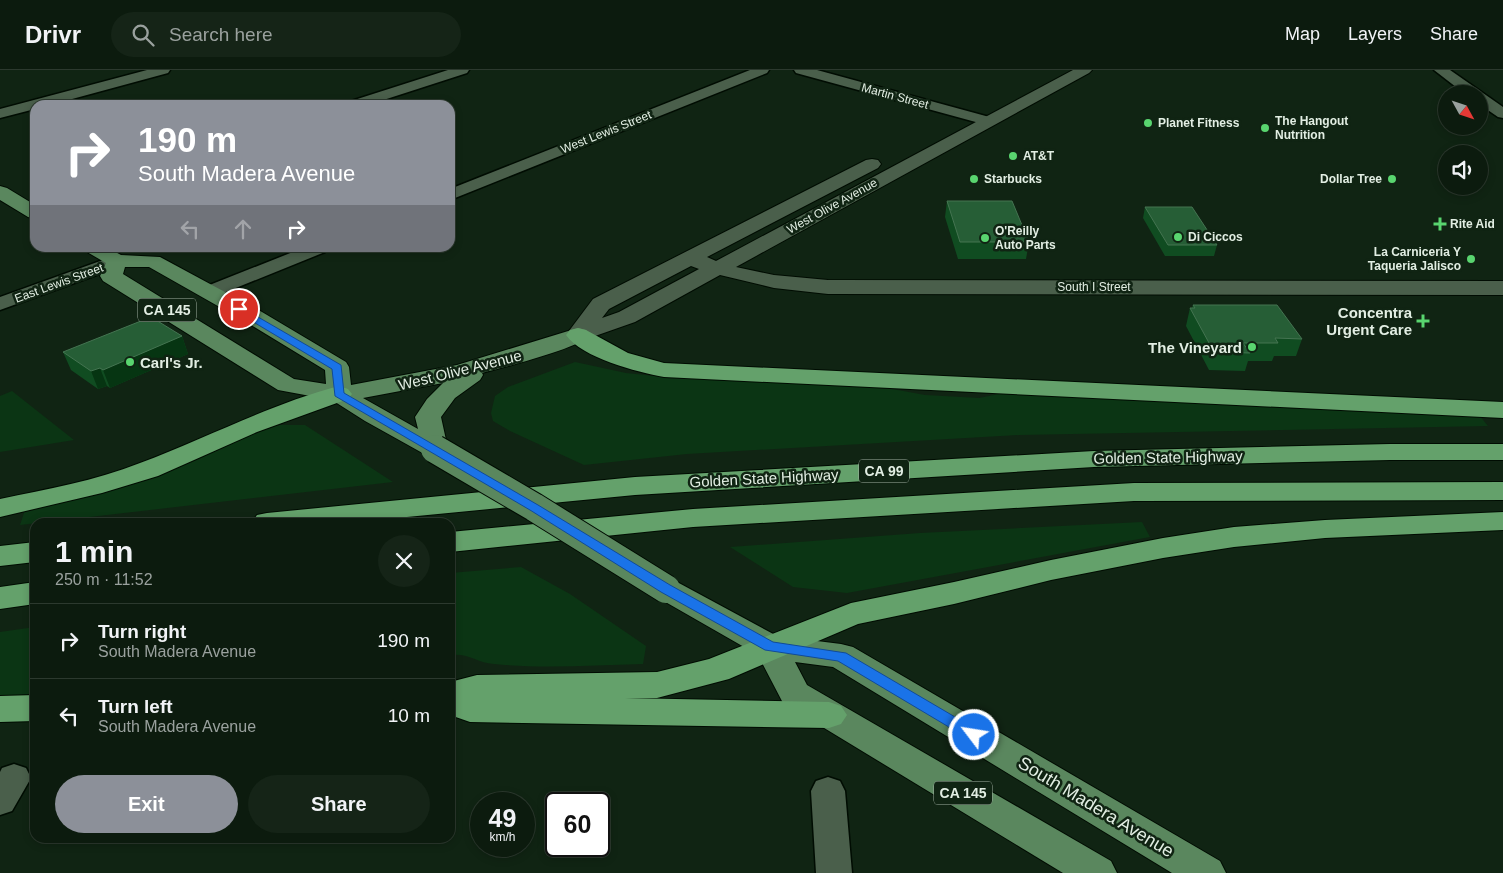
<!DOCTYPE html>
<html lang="en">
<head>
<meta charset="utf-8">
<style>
  body { margin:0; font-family:Arial,sans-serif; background:#152417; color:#f1f3f6; height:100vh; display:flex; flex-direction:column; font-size:19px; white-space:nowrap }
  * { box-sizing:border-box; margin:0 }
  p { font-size:16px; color:#9aa19e }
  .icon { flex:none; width:28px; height:28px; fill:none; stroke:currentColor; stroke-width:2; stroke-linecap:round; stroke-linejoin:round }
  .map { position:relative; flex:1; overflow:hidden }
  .details { position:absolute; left:30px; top:448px; width:425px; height:325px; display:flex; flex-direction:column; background:#0c1b0e; border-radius:15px; box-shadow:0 2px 8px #0003,0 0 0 1px #2c392e }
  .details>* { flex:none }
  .banner { position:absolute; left:30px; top:30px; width:425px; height:152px; border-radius:15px; box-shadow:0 2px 8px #0003,0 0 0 1px #2c392e; background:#8c9099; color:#fff; overflow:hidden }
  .needle { width:32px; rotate:130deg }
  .buttons { position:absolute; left:1438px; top:15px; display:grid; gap:10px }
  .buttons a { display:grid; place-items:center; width:50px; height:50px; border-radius:50%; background:#0c1b0e; box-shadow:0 2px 8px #0003,0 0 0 1px #2c392e; font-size:25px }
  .speed { position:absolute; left:470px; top:722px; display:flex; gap:10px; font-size:25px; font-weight:700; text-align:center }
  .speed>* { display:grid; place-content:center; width:65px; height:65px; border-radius:50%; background:#0c1b0e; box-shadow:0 2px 8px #0003,0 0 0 1px #2c392e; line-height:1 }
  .speed small { font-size:12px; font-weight:400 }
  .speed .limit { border:2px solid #111; border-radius:8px; background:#fff; color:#111 }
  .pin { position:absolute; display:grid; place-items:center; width:42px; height:42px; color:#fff; margin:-21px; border:2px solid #fff; border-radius:50%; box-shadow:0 1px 5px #0007 }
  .me { position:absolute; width:55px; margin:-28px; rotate:301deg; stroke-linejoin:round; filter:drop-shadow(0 0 4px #0008) }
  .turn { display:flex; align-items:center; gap:18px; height:105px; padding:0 25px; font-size:22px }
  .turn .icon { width:65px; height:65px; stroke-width:2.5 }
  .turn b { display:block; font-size:35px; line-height:42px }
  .lanes { display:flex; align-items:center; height:48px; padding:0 25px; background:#0003; justify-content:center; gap:25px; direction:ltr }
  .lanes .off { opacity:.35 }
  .round { display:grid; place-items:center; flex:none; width:52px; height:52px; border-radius:26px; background:#152417 }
  .headline { display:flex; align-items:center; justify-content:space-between; height:85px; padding:0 25px }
  h1 { font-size:30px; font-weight:700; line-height:38px }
  .cta { display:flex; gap:10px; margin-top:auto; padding:10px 25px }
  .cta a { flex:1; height:58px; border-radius:30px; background:#8c9099; color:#fff; font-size:20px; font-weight:700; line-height:58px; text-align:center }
  .cta a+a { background:#152417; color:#f1f3f6 }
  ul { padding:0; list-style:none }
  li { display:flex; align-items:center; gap:15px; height:75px; padding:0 25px; border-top:1px solid #2c392e }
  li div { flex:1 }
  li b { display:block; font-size:19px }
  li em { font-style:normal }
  header { display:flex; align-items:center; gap:30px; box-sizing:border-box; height:70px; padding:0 25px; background:#0c1b0e; border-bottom:1px solid #2c392e }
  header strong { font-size:24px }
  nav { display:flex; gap:28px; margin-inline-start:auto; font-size:18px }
  .search { width:350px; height:45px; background:#152417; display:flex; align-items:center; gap:12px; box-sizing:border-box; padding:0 18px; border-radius:28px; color:#9aa19e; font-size:19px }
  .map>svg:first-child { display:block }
  .green { fill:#0b3514 }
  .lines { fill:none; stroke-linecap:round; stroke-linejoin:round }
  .street-casing { stroke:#000c02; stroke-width:3 }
  .secondary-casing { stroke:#000c02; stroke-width:2 }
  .primary-casing { stroke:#000c02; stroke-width:2 }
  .highway-casing { stroke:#000c02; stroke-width:2 }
  .street { fill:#4a5f4b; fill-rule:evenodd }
  .secondary { fill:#4a5f4b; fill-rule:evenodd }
  .primary { fill:#5a875e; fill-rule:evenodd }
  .highway { fill:#64a16b; fill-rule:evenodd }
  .primary-bridge-casing { stroke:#000c02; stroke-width:30; stroke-linecap:butt }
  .primary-bridge { stroke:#5a875e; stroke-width:28 }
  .wall { fill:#104c21 }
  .shaded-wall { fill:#063512 }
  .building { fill:#265e36; stroke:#447451 }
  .route { fill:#1a73e8; stroke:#114b97 }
  .poi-dot { fill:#59d56f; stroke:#102413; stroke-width:2 }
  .labels { text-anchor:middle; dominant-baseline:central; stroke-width:5; stroke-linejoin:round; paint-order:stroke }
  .far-street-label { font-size:12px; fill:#e2eee3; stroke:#102413 }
  .far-poi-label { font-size:12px; font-weight:bold; fill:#e2eee3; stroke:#102413; text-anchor:start }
  .shield { fill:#102413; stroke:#a3b1a5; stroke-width:1 }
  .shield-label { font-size:14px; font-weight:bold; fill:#e2eee3 }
  .poi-label { font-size:15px; font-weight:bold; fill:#e2eee3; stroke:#102413; text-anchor:end }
  .street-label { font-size:15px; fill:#e2eee3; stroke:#102413 }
  .near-street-label { font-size:18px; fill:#e2eee3; stroke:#102413 }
</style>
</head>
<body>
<header>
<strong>Drivr</strong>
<div class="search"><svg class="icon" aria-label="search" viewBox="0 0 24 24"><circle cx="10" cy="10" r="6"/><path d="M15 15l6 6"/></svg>Search here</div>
<nav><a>Map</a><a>Layers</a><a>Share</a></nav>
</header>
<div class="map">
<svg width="1503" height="803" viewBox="0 0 1503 803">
  <rect width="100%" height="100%" fill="#102413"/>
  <!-- green -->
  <path class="green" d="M 575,292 L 626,303 L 664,307 L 876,316 L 925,325 L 979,328 L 1004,323 L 1479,345 L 1488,356 L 1020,365 L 687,384 L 584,395 L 510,361 L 493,351 L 491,343 L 495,326 L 508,317 Z
    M 12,321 L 74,370 L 0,382 L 0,326 Z
    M 279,355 L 305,355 L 393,412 L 20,455 L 25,440 C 81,430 135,415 187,394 C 219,381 247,363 279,355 Z
    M 1142,452 L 1150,467 L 847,523 L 793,517 L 730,477 L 920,463 Z
    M 521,497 L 570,524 L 646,576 L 643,594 C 594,595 543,599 494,594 C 477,593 470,583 450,585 L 450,503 Z
    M 35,557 L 35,625 L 0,626 L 0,562 Z"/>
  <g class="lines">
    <defs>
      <path id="street" d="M 147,0 L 170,0 L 168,3 L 50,35 L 35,35 L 35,39 L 0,48 L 0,39 Z
        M 448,0 L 469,0 L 467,3 L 368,35 L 346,35 L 348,32 Z
        M 750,0 L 769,0 L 767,3 L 450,130 L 450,119 Z
        M 794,0 L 817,0 L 993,48 L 996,51 L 993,54 L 983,54 L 796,3 Z
        M 1434,0 L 1450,0 L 1503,37 L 1503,48 L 1498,47 L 1479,34 L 1479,24 L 1465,24 Z
        M 303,178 L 327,178 L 325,182 L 216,226 L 209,228 L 202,226 L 199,222 L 202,218 Z
        M 117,185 L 124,187 L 127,191 L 124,195 L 0,240 L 0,227 Z
        M 14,694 L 26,698 L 31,708 L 12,741 L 0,745 L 0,702 L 2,698 Z
        M 828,707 L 840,711 L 845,721 L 852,803 L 816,803 L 811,721 L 816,711 Z"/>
      <path id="secondary" d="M 1073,0 L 1092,0 L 1089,3 L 736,197 L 774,205 L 828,210 L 1503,211 L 1503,225 L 828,224 L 774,218 L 720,205 L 635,252 L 578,272 L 570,270 L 566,265 L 593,229 L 866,90 L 872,89 L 878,90 L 881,94 L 878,98 L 707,187 L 716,191 ZM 691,196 L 699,199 L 619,242 L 602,248 L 609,239 Z"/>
      <path id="primary" d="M 0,116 L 7,118 L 35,135 L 35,149 L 28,147 L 0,130 Z
        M 84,178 L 108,178 L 121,185 L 160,187 L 262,242 L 346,292 L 349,297 L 351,315 L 457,295 L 578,258 L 586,260 L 590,265 C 581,278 501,298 482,303 L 483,305 L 480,310 L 455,328 L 441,347 L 448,379 L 444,385 L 435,387 L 426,385 L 365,351 L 332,330 L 278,320 L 103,211 L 100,206 L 106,193 L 87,182 ZM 125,197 L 149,197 L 246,252 L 325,300 L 326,314 L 294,309 L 123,204 ZM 443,313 L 427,329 L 415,347 L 418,359 L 363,328 Z
        M 666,508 L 677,512 L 777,566 L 841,574 L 853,577 L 1220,791 L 1226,803 L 1172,803 L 833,597 L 795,592 L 807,615 L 1111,791 L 1117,803 L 1063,803 L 783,633 L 758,585 L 655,526 L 650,519 L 655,512 Z"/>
      <path id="highway" d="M 578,258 L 586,260 L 628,283 L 664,293 L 1503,332 L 1503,348 L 664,307 C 637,302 582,288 566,265 L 570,260 Z
        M 339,316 L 348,319 L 352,324 L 348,329 L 257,362 L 158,406 L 102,423 L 0,447 L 0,429 C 47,419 95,411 140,393 C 207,368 270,334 339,316 Z
        M 1390,374 L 1503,374 L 1503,390 L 1390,390 L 1094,397 L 635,425 L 355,452 L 252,452 L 257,445 L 267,443 L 635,407 L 1094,381 Z
        M 1503,412 L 1503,430 L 1134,431 L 693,457 L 450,482 L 450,462 L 693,439 L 1134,413 Z
        M 1503,442 L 1503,460 L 1325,468 L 1234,477 L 1163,488 L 1051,510 L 954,534 L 858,554 L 729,609 L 657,628 L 625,628 L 829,632 L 841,636 L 847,645 L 841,654 L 829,658 L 470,652 L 450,645 L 450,612 L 477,605 L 657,602 L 709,589 L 851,533 L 954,512 L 1051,490 L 1163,468 L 1234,457 L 1325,450 Z
        M 35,472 L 35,492 L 0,496 L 0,476 Z
        M 35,512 L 35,534 L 0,539 L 0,517 Z
        M 35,625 L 35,651 L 0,652 L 0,626 Z"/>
    </defs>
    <!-- street casing -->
    <use href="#street" class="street-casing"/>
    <!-- secondary casing -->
    <use href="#secondary" class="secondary-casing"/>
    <!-- primary casing -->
    <use href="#primary" class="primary-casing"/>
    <!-- highway casing -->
    <use href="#highway" class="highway-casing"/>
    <!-- street -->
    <use href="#street" class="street"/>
    <!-- secondary -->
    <use href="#secondary" class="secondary"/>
    <!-- primary -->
    <use href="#primary" class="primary"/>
    <!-- highway -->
    <use href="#highway" class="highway"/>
    <defs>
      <path id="primary-bridge" d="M 435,379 L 534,437 L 666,519"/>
    </defs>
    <!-- primary-bridge casing -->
    <use href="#primary-bridge" class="primary-bridge-casing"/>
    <!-- primary-bridge -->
    <use href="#primary-bridge" class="primary-bridge"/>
  </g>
  <!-- wall -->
  <path class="wall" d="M 947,131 L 1029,172 L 1026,189 L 958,189 L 945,147 Z
    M 1145,137 L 1217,175 L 1214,186 L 1165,186 L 1143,148 Z
    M 1193,235 L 1302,269 L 1296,286 L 1274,286 L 1272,291 L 1248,291 L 1245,301 L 1209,300 L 1186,256 L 1190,238 L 1192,238 Z
    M 182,266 L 188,284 L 110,318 L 107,316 L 98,319 L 71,300 L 63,282 Z"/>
  <!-- shaded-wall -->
  <path class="shaded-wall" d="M 182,266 L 188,284 L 110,318 L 103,300 Z
    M 100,298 L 107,316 L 98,319 L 91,301 Z"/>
  <!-- building -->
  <path class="building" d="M 947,131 L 1012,131 L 1029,172 L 960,172 Z
    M 1145,137 L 1192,137 L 1217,175 L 1168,175 Z
    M 1193,235 L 1277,235 L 1302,269 L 1275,268 L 1278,273 L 1243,273 L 1250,283 L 1214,282 L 1190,238 L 1195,238 Z
    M 151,247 L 182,266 L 103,300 L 100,298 L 91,301 L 63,282 Z"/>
  <!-- route -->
  <path class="route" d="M 239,236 L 341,295 L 344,323 L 538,435 L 670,515 L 773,572 L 846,583 L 979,661 L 981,665 L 979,669 L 974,671 L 969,669 L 838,591 L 765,580 L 661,522 L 530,440 L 335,326 L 332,299 L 235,241 L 235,237 Z"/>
  <!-- markers -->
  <g class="poi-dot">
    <circle cx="1148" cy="53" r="5"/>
    <circle cx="1265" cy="58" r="5"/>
    <circle cx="1013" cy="86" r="5"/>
    <circle cx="974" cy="109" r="5"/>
    <circle cx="1392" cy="109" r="5"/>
    <path d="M1437.5 146.5h5v5h5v5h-5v5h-5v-5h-5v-5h5z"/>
    <circle cx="1178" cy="167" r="5"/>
    <circle cx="985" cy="168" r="5"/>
    <circle cx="1471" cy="189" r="5"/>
    <path d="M1420.5 243.5h5v5h5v5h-5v5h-5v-5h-5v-5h5z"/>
    <circle cx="1252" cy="277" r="5"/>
    <circle cx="130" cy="292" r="5"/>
  </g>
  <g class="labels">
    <!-- far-street labels -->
    <g class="far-street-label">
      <text transform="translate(895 26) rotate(15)">Martin Street</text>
      <text transform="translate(606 62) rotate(-22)">West Lewis Street</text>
      <text transform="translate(832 136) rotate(-29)">West Olive Avenue</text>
      <text transform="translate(59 213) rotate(-20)">East Lewis Street</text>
      <text x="1094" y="217">South I Street</text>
    </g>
    <!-- far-poi labels -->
    <g class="far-poi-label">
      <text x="1275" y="51">The Hangout<tspan x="1275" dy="14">Nutrition</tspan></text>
      <text x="1158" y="53">Planet Fitness</text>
      <text x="1023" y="86">AT&amp;T</text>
      <text x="984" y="109">Starbucks</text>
      <text x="1382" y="109" text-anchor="end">Dollar Tree</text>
      <text x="1450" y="154">Rite Aid</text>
      <text x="995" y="161">O'Reilly<tspan x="995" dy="14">Auto Parts</tspan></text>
      <text x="1188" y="167">Di Ciccos</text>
      <text x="1461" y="182" text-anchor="end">La Carniceria Y<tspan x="1461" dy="14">Taqueria Jalisco</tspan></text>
    </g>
    <!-- shield labels -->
    <g class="shield">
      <rect x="138" y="228.5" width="58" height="23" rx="4"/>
      <rect x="859" y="389.5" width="50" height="23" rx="4"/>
      <rect x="934" y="711.5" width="58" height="23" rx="4"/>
    </g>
    <g class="shield-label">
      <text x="167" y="240">CA 145</text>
      <text x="884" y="401">CA 99</text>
      <text x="963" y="723">CA 145</text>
    </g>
    <!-- poi labels -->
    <g class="poi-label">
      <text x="1412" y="242">Concentra<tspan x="1412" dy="17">Urgent Care</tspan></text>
      <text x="1242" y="277">The Vineyard</text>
      <text x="140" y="292" text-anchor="start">Carl's Jr.</text>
    </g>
    <!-- street labels -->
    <g class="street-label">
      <text transform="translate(460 300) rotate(-14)">West Olive Avenue</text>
      <text transform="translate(1168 387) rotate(-1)">Golden State Highway</text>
      <text transform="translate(764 408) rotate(-3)">Golden State Highway</text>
    </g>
    <!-- near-street labels -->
    <g class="near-street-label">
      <text transform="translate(1096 737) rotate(31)">South Madera Avenue</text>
    </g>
  </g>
</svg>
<div class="buttons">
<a><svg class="needle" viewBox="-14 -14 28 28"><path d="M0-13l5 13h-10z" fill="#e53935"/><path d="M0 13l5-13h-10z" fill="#9aa19e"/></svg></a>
<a><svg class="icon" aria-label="sound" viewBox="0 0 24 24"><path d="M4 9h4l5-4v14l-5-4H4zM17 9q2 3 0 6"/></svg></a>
</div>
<div class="speed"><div>49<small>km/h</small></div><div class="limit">60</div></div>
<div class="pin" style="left:239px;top:239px;background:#d93025"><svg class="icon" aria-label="arrive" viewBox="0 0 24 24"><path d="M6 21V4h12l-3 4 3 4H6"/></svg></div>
<svg class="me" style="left:974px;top:665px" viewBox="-20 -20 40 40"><circle r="17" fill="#1a73e8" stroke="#fff" stroke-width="3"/><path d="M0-11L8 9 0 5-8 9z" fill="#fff"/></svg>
<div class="banner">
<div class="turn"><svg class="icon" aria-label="right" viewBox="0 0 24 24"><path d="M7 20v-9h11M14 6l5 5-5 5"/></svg><div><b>190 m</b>South Madera Avenue</div></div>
<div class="lanes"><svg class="icon off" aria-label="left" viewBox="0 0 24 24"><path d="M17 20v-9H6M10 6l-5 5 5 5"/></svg><svg class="icon off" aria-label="ahead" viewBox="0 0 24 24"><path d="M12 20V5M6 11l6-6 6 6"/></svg><svg class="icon" aria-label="right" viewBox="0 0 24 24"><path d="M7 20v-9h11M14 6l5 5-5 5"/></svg></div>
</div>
<section class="details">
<div class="headline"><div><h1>1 min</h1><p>250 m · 11:52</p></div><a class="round"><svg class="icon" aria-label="close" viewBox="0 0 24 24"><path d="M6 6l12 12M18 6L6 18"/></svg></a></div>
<ul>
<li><svg class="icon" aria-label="right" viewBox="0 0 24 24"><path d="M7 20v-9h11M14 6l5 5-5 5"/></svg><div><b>Turn right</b><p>South Madera Avenue</p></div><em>190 m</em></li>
<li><svg class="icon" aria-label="left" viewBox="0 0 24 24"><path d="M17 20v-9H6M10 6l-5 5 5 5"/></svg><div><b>Turn left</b><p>South Madera Avenue</p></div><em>10 m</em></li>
</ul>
<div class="cta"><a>Exit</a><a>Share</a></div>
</section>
</div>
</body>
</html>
